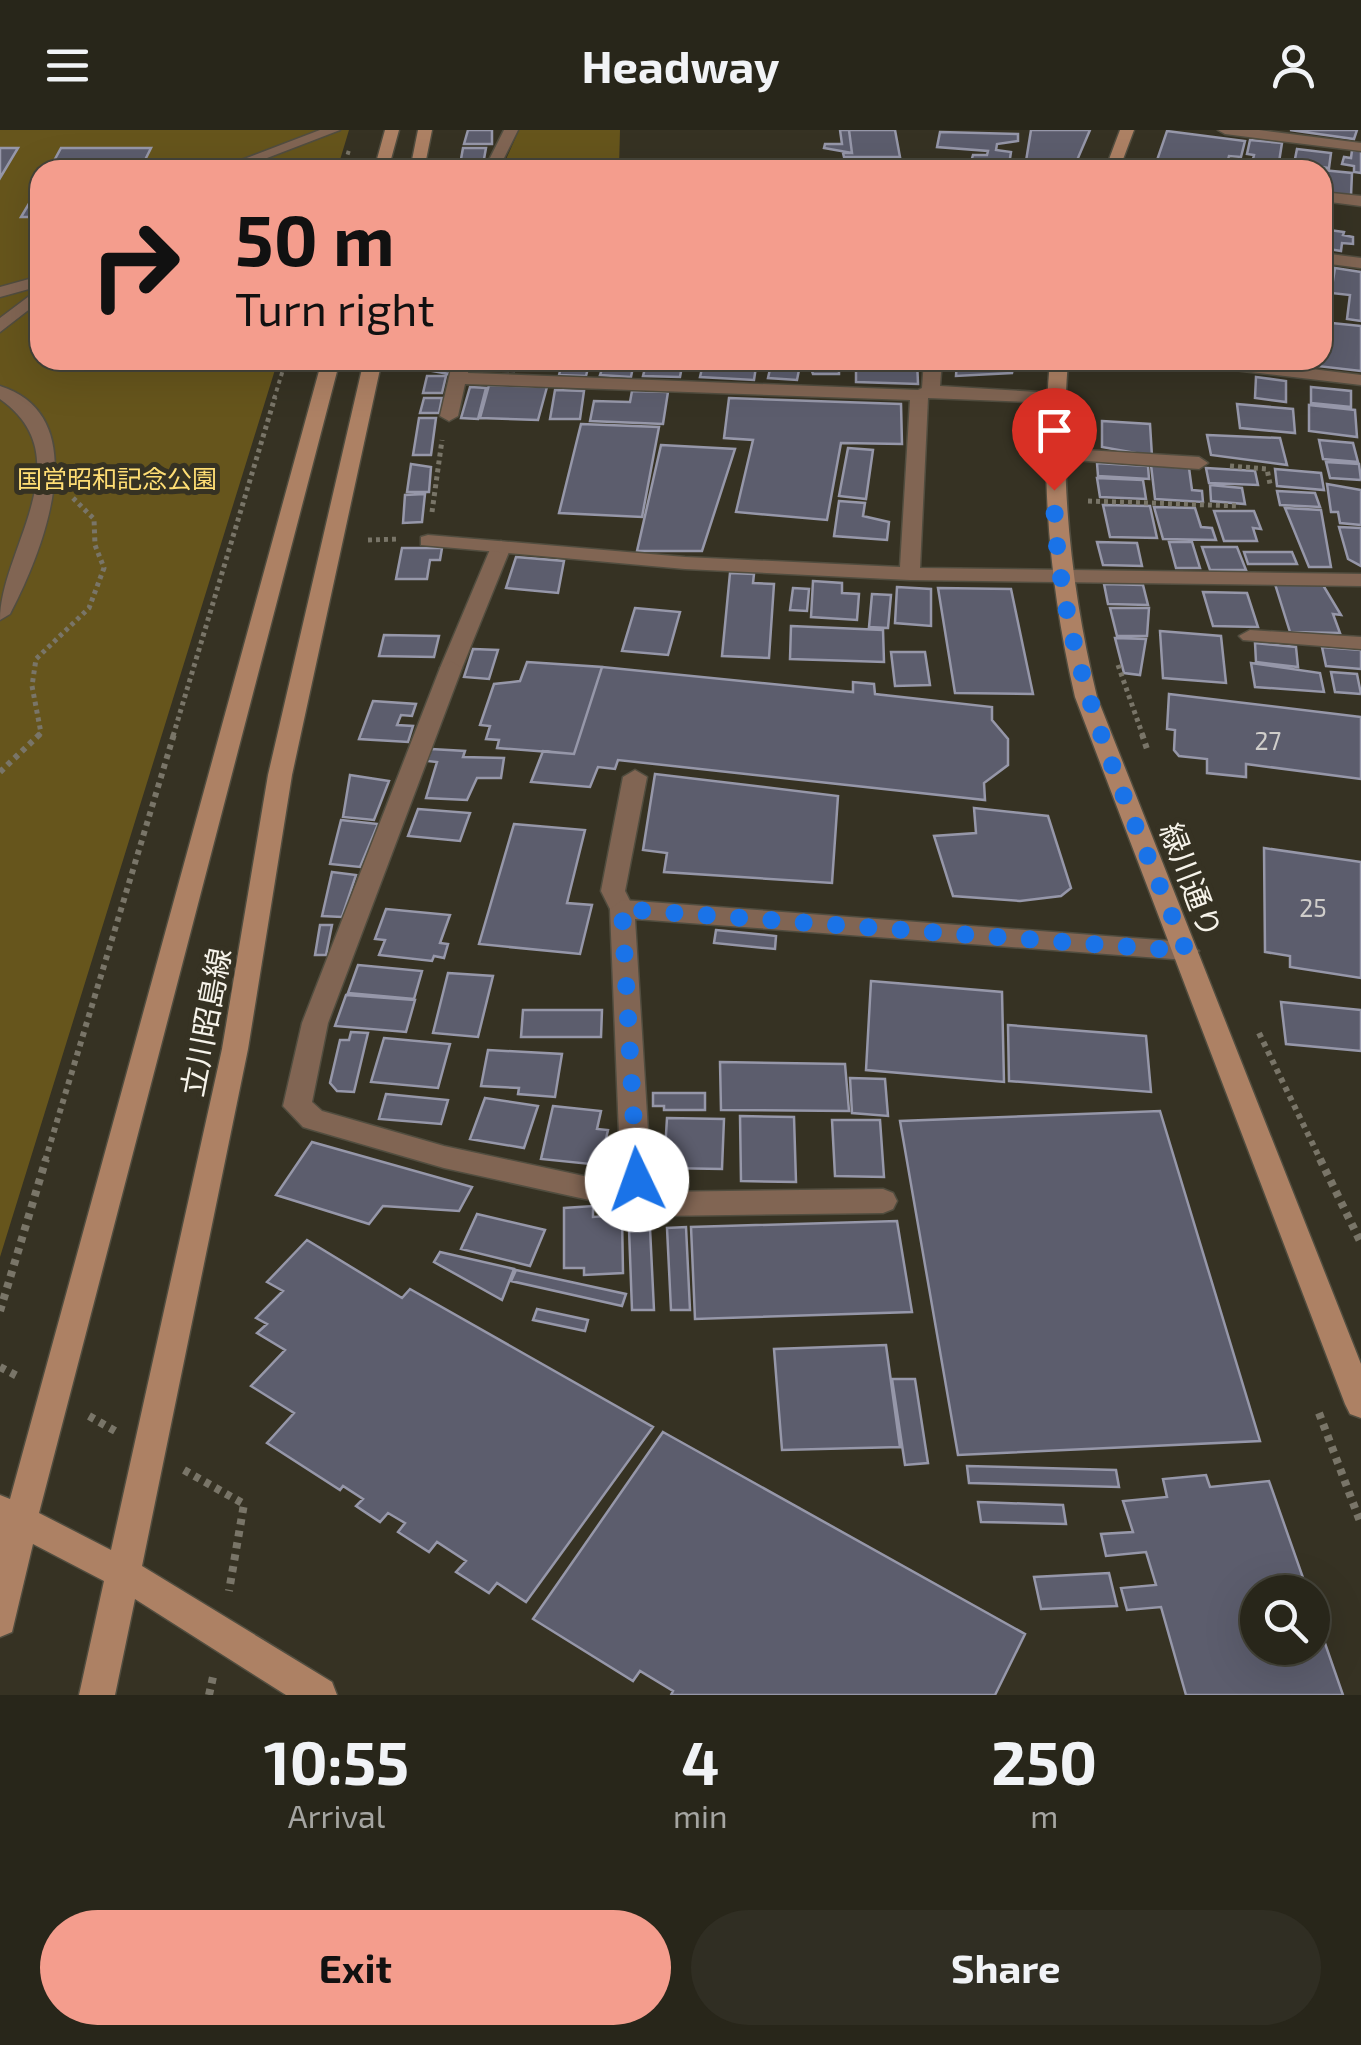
<!DOCTYPE html>
<html lang="en">
<head>
<meta charset="utf-8">
<style>
  body { margin:0; font-family:"Exo 2","Noto Sans JP",sans-serif; background:#302e23; color:#f1f3f6; height:100vh; display:flex; flex-direction:column; font-size:38px; white-space:nowrap }
  * { box-sizing:border-box; margin:0 }
  p { font-size:32px; color:#a5a5a2 }
  .icon { flex:none; width:55px; height:55px; fill:none; stroke:currentColor; stroke-width:2; stroke-linecap:round; stroke-linejoin:round }
  .map { position:relative; height:1565px; overflow:hidden }
  .sheet { display:flex; flex-direction:column; background:#28261a; flex:1 }
  .sheet>* { flex:none }
  .top-card { position:absolute; left:30px; top:30px; width:1302px; height:210px; border-radius:30px; box-shadow:0 10px 40px #0002,0 0 0 2px #444339; background:#f49d8d; color:#111; overflow:hidden }
  .fabs { position:absolute; left:1240px; top:1445px; display:grid; gap:20px }
  .fabs a { display:grid; place-items:center; width:90px; height:90px; border-radius:50%; background:#28261a; box-shadow:0 10px 40px #0002,0 0 0 2px #444339; font-size:50px }
  .pin { position:absolute; display:grid; place-items:center; width:85px; height:85px; color:#fff; margin:-102px -42px; border-radius:50% 50% 50% 0; rotate:-45deg; box-shadow:0 0 10px #0007 }
  .pin .icon { rotate:45deg }
  .me { position:absolute; width:110px; margin:-55px; rotate:357deg; stroke-linejoin:round; filter:drop-shadow(0 0 8px #0008) }
  .turn { display:flex; align-items:center; gap:35px; height:210px; padding:0 40px; font-size:45px }
  .turn .icon { width:130px; height:130px; stroke-width:2.5 }
  .turn b { display:block; font-size:70px; line-height:85px }
  .eta { display:flex; justify-content:space-evenly; align-items:center; height:170px; text-align:center }
  .eta b { font-size:60px; font-weight:700; line-height:70px }
  .action { display:flex; gap:20px; margin-top:auto; padding:20px 40px }
  .action a { flex:1; height:115px; border-radius:60px; background:#f49d8d; color:#111; font-size:40px; font-weight:700; line-height:115px; text-align:center }
  .action a+a { background:#302e23; color:#f1f3f6 }
  header { display:flex; justify-content:space-between; align-items:center; height:130px; padding:0 40px; background:#28261a; font-size:45px; font-weight:700 }
  .map>svg:first-child { display:block }
  .green { fill:#66551c }
  .building { fill:#5c5d6d; stroke:#9697a9; stroke-width:2.5 }
  .lines { fill:none; stroke-linecap:round; stroke-linejoin:round }
  .lane-casing { stroke:#514d3f; stroke-width:3 }
  .street-casing { stroke:#514d3f; stroke-width:3 }
  .secondary-casing { stroke:#514d3f; stroke-width:3 }
  .path-far3 { stroke:#797568; stroke-width:4; stroke-dasharray:4 4; stroke-linecap:butt }
  .path-far2 { stroke:#797568; stroke-width:5; stroke-dasharray:4 4; stroke-linecap:butt }
  .path-far1 { stroke:#797568; stroke-width:6; stroke-dasharray:5 5; stroke-linecap:butt }
  .path { stroke:#797568; stroke-width:8; stroke-dasharray:6 6; stroke-linecap:butt }
  .lane { fill:#816553; fill-rule:evenodd }
  .street { fill:#816553; fill-rule:evenodd }
  .secondary { fill:#ad8164; fill-rule:evenodd }
  .route { stroke:#1a73e8; stroke-width:18; stroke-dasharray:0 32.4 }
  .labels { text-anchor:middle; dominant-baseline:central; stroke-width:10; stroke-linejoin:round; paint-order:stroke }
  .far-park-label { font-size:25px; fill:#ffde74; stroke:#363223 }
  .number-label { font-size:25px; fill:#d0cecb }
  .street-label { font-size:30px; fill:#f6f3ea; stroke:#363223 }
</style>
</head>
<body>
<header><svg class="icon" aria-label="menu" viewBox="0 0 24 24"><path d="M4 6h16M4 12h16M4 18h16"/></svg>Headway<svg class="icon" aria-label="person" viewBox="0 0 24 24"><circle cx="12" cy="8" r="4"/><path d="M4 21q1-7 8-7t8 7"/></svg></header>
<div class="map">
<svg width="1361" height="1565" viewBox="0 0 1361 1565">
  <rect width="100%" height="100%" fill="#363223"/>
  <!-- green -->
  <path class="green" d="M 0,0 L 349,0 L 337,40 L 40,40 L 40,230 L 278,230 L 0,1127 Z
    M 519,0 L 620,0 L 619,38 L 503,36 Z"/>
  <!-- building -->
  <path class="building" d="M 492,0 L 492,14 L 464,14 L 468,0 Z
    M 840,0 L 849,0 L 852,23 L 824,18 L 825,14 L 842,14 Z
    M 849,0 L 895,0 L 900,27 L 844,27 L 843,23 L 852,23 Z
    M 1031,0 L 1090,0 L 1075,35 L 1026,31 Z
    M 1290,0 L 1357,0 L 1354,9 Z
    M 1167,1 L 1245,11 L 1241,27 L 1229,26 L 1225,40 L 1155,36 Z
    M 940,2 L 1018,4 L 1018,11 L 997,14 L 996,20 L 1011,22 L 1009,35 L 988,35 L 971,32 L 973,25 L 987,25 L 988,21 L 937,17 Z
    M 1250,10 L 1282,13 L 1279,32 L 1253,29 L 1254,25 L 1247,24 Z
    M 0,18 L 18,18 L 0,48 Z
    M 61,18 L 151,18 L 140,40 L 49,40 Z
    M 463,18 L 486,18 L 482,40 L 459,40 Z
    M 1297,19 L 1331,23 L 1329,38 L 1294,34 Z
    M 1352,20 L 1361,21 L 1361,43 L 1354,42 L 1354,36 L 1342,34 L 1344,27 L 1351,28 Z
    M 1239,29 L 1271,33 L 1269,40 L 1236,40 Z
    M 1322,40 L 1352,43 L 1351,66 L 1322,63 Z
    M 40,55 L 40,87 L 21,87 Z
    M 1322,99 L 1344,102 L 1343,105 L 1353,107 L 1353,114 L 1342,113 L 1341,121 L 1322,118 Z
    M 1335,138 L 1361,142 L 1361,191 L 1347,189 L 1350,165 L 1331,163 Z
    M 1322,192 L 1361,196 L 1361,241 L 1317,236 L 1318,230 L 1322,230 Z
    M 430,230 L 453,230 L 449,244 L 427,240 Z
    M 477,230 L 516,230 L 514,241 L 474,240 Z
    M 563,230 L 590,230 L 586,246 L 559,245 Z
    M 647,230 L 683,231 L 680,247 L 643,246 Z
    M 772,230 L 801,230 L 797,250 L 768,248 Z
    M 808,230 L 839,230 L 839,244 L 813,244 Z
    M 856,230 L 917,230 L 918,254 L 856,252 Z
    M 957,230 L 1015,230 L 1012,243 L 956,246 Z
    M 703,234 L 756,237 L 754,250 L 700,247 Z
    M 603,236 L 633,237 L 631,247 L 600,245 Z
    M 427,246 L 446,246 L 442,263 L 423,263 Z
    M 1256,247 L 1286,251 L 1286,272 L 1255,268 Z
    M 489,255 L 547,257 L 538,290 L 480,288 Z
    M 470,257 L 486,258 L 478,289 L 461,288 Z
    M 1311,257 L 1351,261 L 1351,277 L 1311,273 Z
    M 555,260 L 584,261 L 580,289 L 550,289 Z
    M 632,261 L 668,262 L 663,294 L 590,291 L 594,271 L 630,272 Z
    M 424,268 L 442,268 L 439,283 L 420,283 Z
    M 729,268 L 901,274 L 902,314 L 841,313 L 827,390 L 736,382 L 753,310 L 724,308 Z
    M 1237,274 L 1293,279 L 1295,303 L 1240,298 Z
    M 1309,275 L 1355,280 L 1357,307 L 1309,301 Z
    M 419,288 L 436,288 L 431,325 L 413,325 Z
    M 1102,291 L 1150,294 L 1152,326 L 1102,317 Z
    M 581,294 L 659,297 L 642,387 L 559,383 Z
    M 1207,305 L 1280,308 L 1287,335 L 1211,325 Z
    M 1319,310 L 1353,313 L 1358,332 L 1323,329 Z
    M 661,315 L 735,319 L 702,421 L 637,421 Z
    M 848,318 L 873,320 L 866,369 L 839,366 Z
    M 1326,332 L 1359,334 L 1361,350 L 1330,348 Z
    M 1097,333 L 1148,336 L 1149,349 L 1098,346 Z
    M 411,334 L 431,337 L 429,362 L 407,362 Z
    M 1151,335 L 1189,338 L 1192,360 L 1202,361 L 1203,372 L 1155,369 Z
    M 1206,338 L 1255,341 L 1258,355 L 1209,353 Z
    M 1275,339 L 1321,343 L 1324,360 L 1277,356 Z
    M 1097,348 L 1143,350 L 1146,369 L 1100,367 Z
    M 1327,354 L 1361,360 L 1361,395 L 1340,393 L 1338,382 L 1331,382 Z
    M 1210,355 L 1242,358 L 1245,374 L 1211,371 Z
    M 1277,361 L 1315,363 L 1320,377 L 1280,375 Z
    M 425,364 L 422,392 L 403,393 L 405,365 Z
    M 839,371 L 865,373 L 863,386 L 889,392 L 887,410 L 834,406 Z
    M 1103,375 L 1150,376 L 1157,408 L 1110,407 Z
    M 1154,377 L 1195,378 L 1201,397 L 1212,398 L 1216,410 L 1163,409 Z
    M 1285,378 L 1321,380 L 1331,437 L 1309,437 Z
    M 1214,381 L 1254,381 L 1261,399 L 1253,398 L 1257,411 L 1224,411 Z
    M 1339,397 L 1361,398 L 1361,436 L 1348,429 Z
    M 1097,412 L 1137,413 L 1142,436 L 1103,435 Z
    M 1169,412 L 1192,412 L 1200,438 L 1176,438 Z
    M 1202,417 L 1237,417 L 1246,440 L 1210,440 Z
    M 402,418 L 442,418 L 440,430 L 430,430 L 427,449 L 396,449 Z
    M 1244,422 L 1292,422 L 1297,434 L 1248,434 Z
    M 516,427 L 564,431 L 558,463 L 506,458 Z
    M 730,443 L 754,444 L 753,453 L 774,454 L 769,528 L 722,526 Z
    M 813,451 L 842,453 L 842,463 L 859,464 L 857,490 L 811,487 Z
    M 1104,454 L 1143,455 L 1148,475 L 1108,474 Z
    M 1275,454 L 1323,455 L 1341,485 L 1333,484 L 1340,503 L 1290,502 Z
    M 897,457 L 931,459 L 931,496 L 895,493 Z
    M 793,458 L 809,459 L 807,481 L 790,480 Z
    M 938,458 L 1011,459 L 1033,564 L 955,563 Z
    M 1203,462 L 1247,463 L 1258,497 L 1213,496 Z
    M 872,464 L 891,465 L 888,498 L 869,497 Z
    M 635,478 L 680,482 L 668,525 L 622,521 Z
    M 1110,478 L 1149,478 L 1147,506 L 1117,506 Z
    M 791,496 L 883,500 L 884,532 L 790,529 Z
    M 1160,501 L 1221,506 L 1226,553 L 1163,548 Z
    M 384,505 L 439,506 L 434,527 L 379,526 Z
    M 1115,508 L 1146,509 L 1140,545 L 1124,543 Z
    M 1255,513 L 1296,517 L 1298,537 L 1256,532 Z
    M 1322,517 L 1361,520 L 1361,539 L 1326,536 Z
    M 473,519 L 498,520 L 489,549 L 464,547 Z
    M 891,522 L 925,522 L 930,555 L 895,556 Z
    M 527,532 L 602,537 L 574,624 L 497,618 L 499,610 L 486,609 L 490,596 L 480,595 L 494,554 L 520,551 Z
    M 1251,533 L 1320,543 L 1324,562 L 1255,557 Z
    M 602,537 L 853,562 L 853,552 L 874,554 L 875,564 L 992,577 L 992,590 L 1008,609 L 1008,635 L 984,653 L 985,670 L 618,630 L 615,639 L 598,637 L 590,657 L 531,652 L 543,621 L 574,624 Z
    M 1331,542 L 1357,544 L 1361,564 L 1335,562 Z
    M 1169,564 L 1361,587 L 1361,649 L 1246,634 L 1246,647 L 1207,643 L 1207,629 L 1179,626 L 1174,620 L 1175,600 L 1167,599 Z
    M 373,571 L 416,574 L 412,586 L 401,585 L 397,595 L 413,596 L 408,612 L 359,609 Z
    M 431,619 L 465,621 L 463,627 L 504,628 L 501,648 L 477,648 L 467,670 L 426,668 L 437,632 L 427,631 Z
    M 655,644 L 838,666 L 832,753 L 664,742 L 667,723 L 643,720 Z
    M 350,645 L 389,651 L 374,690 L 343,687 Z
    M 974,678 L 1048,686 L 1071,758 L 1061,766 L 1020,771 L 953,766 L 934,706 L 976,703 Z
    M 418,679 L 470,683 L 460,711 L 408,706 Z
    M 341,690 L 378,694 L 360,737 L 330,734 Z
    M 514,694 L 585,700 L 567,773 L 592,775 L 580,824 L 479,814 Z
    M 1264,718 L 1361,732 L 1361,848 L 1290,837 L 1290,826 L 1265,822 Z
    M 332,742 L 356,745 L 342,787 L 322,786 Z
    M 386,779 L 450,785 L 440,813 L 448,814 L 444,828 L 434,826 L 432,831 L 379,825 L 385,810 L 375,809 Z
    M 320,795 L 332,795 L 326,825 L 315,825 Z
    M 716,800 L 776,806 L 775,819 L 714,813 Z
    M 358,835 L 422,841 L 414,869 L 348,863 Z
    M 448,843 L 493,846 L 478,907 L 433,903 Z
    M 871,851 L 1002,862 L 1004,952 L 866,940 Z
    M 346,865 L 415,870 L 406,902 L 335,896 Z
    M 1281,872 L 1361,880 L 1361,921 L 1286,914 Z
    M 523,880 L 602,880 L 601,907 L 521,907 Z
    M 1008,895 L 1146,906 L 1151,962 L 1009,951 Z
    M 351,902 L 368,903 L 354,962 L 337,961 L 330,953 L 340,910 L 349,910 Z
    M 384,908 L 450,914 L 438,958 L 371,952 Z
    M 488,920 L 562,924 L 555,967 L 518,964 L 519,958 L 481,956 Z
    M 720,932 L 845,934 L 849,981 L 721,980 Z
    M 850,948 L 885,949 L 888,986 L 852,983 Z
    M 653,963 L 705,963 L 705,980 L 664,980 L 664,976 L 653,976 Z
    M 386,964 L 448,970 L 441,994 L 379,989 Z
    M 485,968 L 538,976 L 524,1018 L 470,1009 Z
    M 553,976 L 601,981 L 597,999 L 608,1000 L 600,1035 L 541,1029 Z
    M 1160,981 L 1260,1311 L 958,1325 L 900,991 Z
    M 740,986 L 794,987 L 796,1052 L 741,1051 Z
    M 667,988 L 724,989 L 722,1039 L 664,1038 Z
    M 832,990 L 880,990 L 884,1047 L 835,1046 Z
    M 312,1012 L 472,1057 L 459,1081 L 383,1076 L 369,1094 L 276,1065 Z
    M 593,1076 L 593,1087 L 622,1085 L 623,1143 L 584,1145 L 584,1138 L 564,1138 L 564,1078 Z
    M 477,1084 L 545,1100 L 530,1136 L 461,1119 Z
    M 897,1091 L 912,1182 L 695,1189 L 691,1097 Z
    M 686,1097 L 690,1180 L 671,1180 L 667,1098 Z
    M 650,1098 L 654,1180 L 632,1180 L 629,1099 Z
    M 307,1110 L 402,1168 L 410,1159 L 653,1297 L 526,1472 L 497,1453 L 489,1463 L 456,1442 L 466,1431 L 437,1412 L 429,1422 L 398,1402 L 405,1393 L 388,1383 L 380,1392 L 356,1376 L 363,1369 L 343,1356 L 340,1360 L 267,1313 L 294,1283 L 251,1256 L 285,1220 L 257,1203 L 267,1194 L 256,1188 L 283,1161 L 267,1152 Z
    M 440,1122 L 514,1139 L 502,1170 L 434,1132 Z
    M 516,1140 L 626,1164 L 622,1176 L 511,1151 Z
    M 537,1179 L 588,1190 L 585,1201 L 533,1190 Z
    M 886,1215 L 900,1317 L 782,1320 L 774,1219 Z
    M 892,1249 L 915,1249 L 928,1333 L 905,1335 Z
    M 663,1302 L 1025,1504 L 995,1565 L 671,1565 L 673,1561 L 640,1541 L 633,1551 L 533,1489 Z
    M 967,1336 L 1116,1340 L 1119,1357 L 969,1353 Z
    M 1206,1345 L 1210,1357 L 1269,1351 L 1308,1462 L 1258,1462 L 1258,1518 L 1312,1518 L 1312,1476 L 1343,1565 L 1186,1565 L 1161,1477 L 1127,1480 L 1121,1458 L 1156,1455 L 1146,1422 L 1106,1426 L 1101,1404 L 1133,1402 L 1123,1371 L 1167,1367 L 1163,1349 Z
    M 978,1372 L 1063,1375 L 1066,1394 L 981,1392 Z
    M 1109,1443 L 1117,1476 L 1041,1479 L 1034,1447 Z"/>
  <g class="lines">
    <defs>
      <path id="lane" d="M 843,31 L 975,36 L 982,40 L 838,38 L 838,32 Z
        M 1053,318 L 1199,327 L 1208,333 L 1199,339 L 1046,328 L 1044,324 Z
        M 501,411 L 511,417 L 462,538 L 451,545 L 443,543 L 440,538 L 491,417 Z
        M 1250,500 L 1361,507 L 1361,519 L 1243,510 L 1239,506 Z
        M 635,640 L 647,647 L 625,761 L 634,779 L 622,788 L 613,785 L 601,761 L 623,647 Z
        M 630,1055 L 657,1062 L 883,1059 L 893,1063 L 897,1071 L 893,1079 L 883,1083 L 657,1086 L 620,1075 L 616,1067 L 620,1059 Z"/>
      <path id="street" d="M 320,0 L 340,0 L 236,40 L 215,40 Z
        M 504,0 L 518,0 L 498,40 L 484,40 Z
        M 1218,0 L 1259,0 L 1361,13 L 1361,21 L 1225,4 Z
        M 1322,62 L 1361,66 L 1361,76 L 1322,71 Z
        M 1322,123 L 1361,128 L 1361,138 L 1322,133 Z
        M 40,146 L 40,156 L 0,167 L 0,157 Z
        M 40,158 L 40,171 L 0,202 L 0,188 Z
        M 453,230 L 471,230 L 468,243 L 918,260 L 922,258 L 924,230 L 942,230 L 940,256 L 1055,263 L 1064,268 L 1055,273 L 928,268 L 920,438 L 1361,444 L 1361,456 L 910,450 L 685,439 L 421,415 L 421,407 L 428,405 L 685,427 L 900,437 L 910,270 L 465,254 L 458,286 L 449,291 L 440,286 Z
        M 1183,230 L 1236,230 L 1361,245 L 1361,255 L 1192,235 Z
        M 0,256 C 98,287 41,425 10,484 L 0,490 C 0,420 84,328 0,269 Z
        M 451,531 L 462,538 L 328,893 L 312,972 L 322,981 L 444,1016 L 621,1054 L 610,779 L 622,770 L 1186,812 L 1199,821 L 1186,830 L 635,789 L 651,1050 L 640,1075 L 630,1079 L 444,1038 L 313,1000 L 303,997 L 283,976 L 302,893 L 440,538 Z"/>
      <path id="secondary" d="M 385,0 L 399,0 L 388,40 L 374,40 Z
        M 418,0 L 432,0 L 424,40 L 410,40 Z
        M 1120,0 L 1134,0 L 1119,40 L 1105,40 Z
        M 322,230 L 340,230 L 39,1383 L 111,1420 L 222,919 L 268,645 L 364,230 L 382,230 L 292,645 L 248,919 L 142,1436 L 332,1552 L 337,1565 L 286,1565 L 135,1469 L 115,1565 L 79,1565 L 104,1451 L 33,1414 L 12,1502 L 0,1507 L 0,1365 L 10,1369 Z
        M 1050,230 L 1068,230 C 1059,345 1070,455 1097,567 L 1361,1234 L 1361,1288 L 1350,1284 L 1345,1274 L 1075,567 C 1049,455 1040,345 1050,230 Z"/>
    </defs>
    <!-- lane casing -->
    <use href="#lane" class="lane-casing"/>
    <!-- street casing -->
    <use href="#street" class="street-casing"/>
    <!-- secondary casing -->
    <use href="#secondary" class="secondary-casing"/>
    <!-- path-far3 -->
    <path class="path-far3" d="M 343,40 L 349,20
      M 274,269 L 286,230"/>
    <!-- path-far2 -->
    <path class="path-far2" d="M 1230,336 L 1267,339 L 1270,354
      M 1088,371 L 1240,376
      M 432,382 L 442,310
      M 368,410 L 400,409
      M 1118,535 L 1143,606
      M 38,606 L 41,603 L 32,556 L 36,529 L 89,478 L 104,438 L 95,415 L 94,389 L 73,368
      M 173,606 L 275,267"/>
    <!-- path-far1 -->
    <path class="path-far1" d="M 1142,604 L 1148,622
      M 0,642 L 40,604
      M 1259,903 L 1321,1031
      M 45,1031 L 174,604"/>
    <!-- path -->
    <path class="path" d="M 1320,1029 L 1361,1113
      M 0,1181 L 46,1029
      M 0,1237 L 21,1248
      M 1319,1283 L 1361,1394
      M 89,1286 L 117,1302
      M 184,1340 L 244,1374 L 229,1461
      M 209,1565 L 213,1547"/>
    <!-- lane -->
    <use href="#lane" class="lane"/>
    <!-- street -->
    <use href="#street" class="street"/>
    <!-- secondary -->
    <use href="#secondary" class="secondary"/>
  </g>
  <g class="lines">
    <!-- route -->
    <path class="route" d="M 637,1050 L 622,779 L 1186,821 C 1127,671 1055,524 1054,360"/>
  </g>
  <g class="labels">
    <!-- far-park labels -->
    <g class="far-park-label">
      <text x="117" y="348">国営昭和記念公園</text>
    </g>
    <!-- number labels -->
    <g class="number-label">
      <text x="1268" y="610">27</text>
      <text x="1313" y="777">25</text>
    </g>
    <!-- street labels -->
    <g class="street-label">
      <text transform="translate(1192 750) rotate(69)">緑川通り</text>
      <text transform="translate(205 892) rotate(-79)">立川昭島線</text>
    </g>
  </g>
</svg>
<div class="fabs">
<a><svg class="icon" aria-label="search" viewBox="0 0 24 24"><circle cx="10" cy="10" r="6"/><path d="M15 15l6 6"/></svg></a>
</div>
<div class="pin" style="left:1054px;top:360px;background:#d93025"><svg class="icon" aria-label="arrive" viewBox="0 0 24 24"><path d="M6 21V4h12l-3 4 3 4H6"/></svg></div>
<svg class="me" style="left:637px;top:1050px" viewBox="-20 -20 40 40"><circle r="19" fill="#fff"/><path d="M0-13L10 11 0 6-10 11z" fill="#1a73e8"/></svg>
<div class="top-card">
<div class="turn"><svg class="icon" aria-label="right" viewBox="0 0 24 24"><path d="M7 20v-9h11M14 6l5 5-5 5"/></svg><div><b>50 m</b>Turn right</div></div>
</div>
</div>
<section class="sheet">
<div class="eta">
<div><b>10:55</b><p>Arrival</p></div>
<div><b>4</b><p>min</p></div>
<div><b>250</b><p>m</p></div>
</div>
<div class="action"><a>Exit</a><a>Share</a></div>
</section>
</body>
</html>
